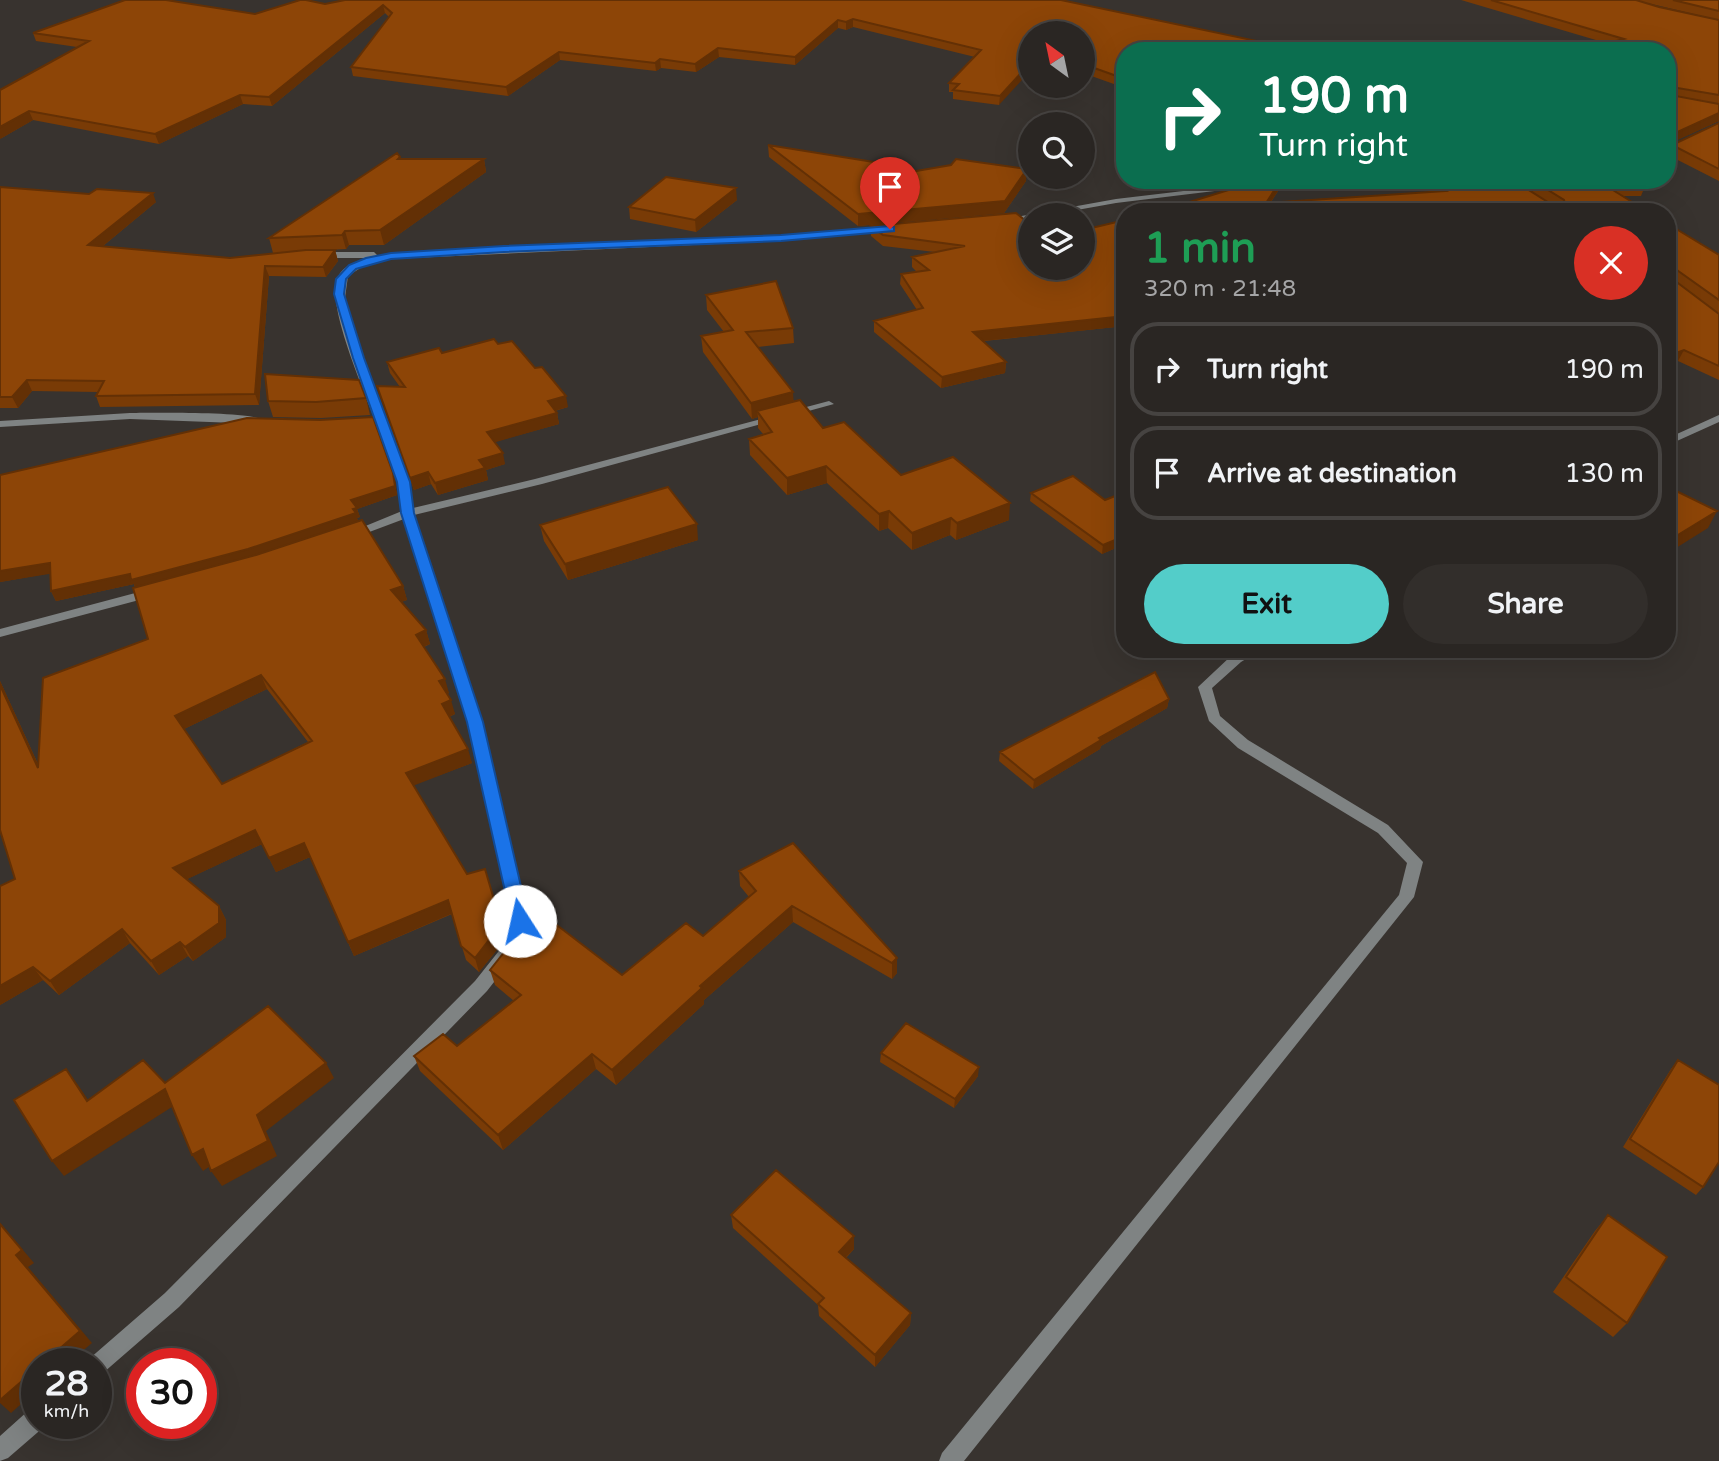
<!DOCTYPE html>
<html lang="en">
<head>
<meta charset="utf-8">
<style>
  body { margin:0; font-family:"Varela Round",sans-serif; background:#322e2b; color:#f1f3f6; height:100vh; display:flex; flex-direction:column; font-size:26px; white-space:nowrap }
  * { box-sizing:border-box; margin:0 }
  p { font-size:23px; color:#a5a5a6 }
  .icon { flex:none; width:38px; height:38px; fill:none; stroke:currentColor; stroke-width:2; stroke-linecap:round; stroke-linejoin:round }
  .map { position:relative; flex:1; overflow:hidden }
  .drawer { position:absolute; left:1116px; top:203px; width:560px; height:455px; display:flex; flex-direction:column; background:#2a2623; border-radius:28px; box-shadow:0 7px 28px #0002,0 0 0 2px #464341 }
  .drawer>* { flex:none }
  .hud { position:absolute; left:1116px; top:42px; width:560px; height:147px; border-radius:28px; box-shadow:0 7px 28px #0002,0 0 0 2px #464341; background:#0b6e4f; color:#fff; overflow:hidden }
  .needle { width:46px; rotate:327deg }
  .buttons { position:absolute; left:1018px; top:21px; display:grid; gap:14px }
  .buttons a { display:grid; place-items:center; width:77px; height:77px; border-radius:50%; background:#2a2623; box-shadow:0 7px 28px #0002,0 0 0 2px #464341; font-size:35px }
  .speed { position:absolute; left:21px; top:1348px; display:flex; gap:14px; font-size:35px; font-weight:700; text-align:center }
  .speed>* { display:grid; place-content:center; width:91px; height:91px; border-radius:50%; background:#2a2623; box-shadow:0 7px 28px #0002,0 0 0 2px #464341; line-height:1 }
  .speed small { font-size:18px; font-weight:400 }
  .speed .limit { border:10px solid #d22; background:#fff; color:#111 }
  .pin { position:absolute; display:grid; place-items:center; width:60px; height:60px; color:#fff; margin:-72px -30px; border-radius:50% 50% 50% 0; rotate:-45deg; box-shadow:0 0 7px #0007 }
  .pin .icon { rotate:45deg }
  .me { position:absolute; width:77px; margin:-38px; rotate:350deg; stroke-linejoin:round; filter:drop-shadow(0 0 5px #0008) }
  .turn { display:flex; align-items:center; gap:24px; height:147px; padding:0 28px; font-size:32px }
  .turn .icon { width:91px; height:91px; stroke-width:2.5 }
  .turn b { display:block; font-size:49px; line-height:60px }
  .round { display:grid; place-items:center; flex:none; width:74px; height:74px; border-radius:37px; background:#322e2b }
  .headline { display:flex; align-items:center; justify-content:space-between; height:119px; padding:0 28px }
  h1 { font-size:42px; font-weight:700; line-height:52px; color:#1e9e55 }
  .button { display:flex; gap:14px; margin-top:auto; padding:14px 28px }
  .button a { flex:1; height:80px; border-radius:42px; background:#53cdc9; color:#111; font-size:28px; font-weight:700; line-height:80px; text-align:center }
  .button a+a { background:#322e2b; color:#f1f3f6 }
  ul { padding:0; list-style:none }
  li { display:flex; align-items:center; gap:21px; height:94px; margin:0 14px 10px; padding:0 14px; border:4px solid #464341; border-radius:28px }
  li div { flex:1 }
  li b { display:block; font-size:26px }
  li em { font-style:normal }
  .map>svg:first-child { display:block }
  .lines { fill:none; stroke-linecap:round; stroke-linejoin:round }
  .street { fill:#7f8383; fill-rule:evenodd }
  .wall { fill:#793b06; fill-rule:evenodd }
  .shaded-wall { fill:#633005 }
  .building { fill:#8d4507; stroke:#633005; stroke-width:2; fill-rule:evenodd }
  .route { fill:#1a73e8; stroke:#114b97; stroke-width:2 }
</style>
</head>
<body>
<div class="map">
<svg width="1719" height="1461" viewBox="0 0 1719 1461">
  <rect width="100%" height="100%" fill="#38332f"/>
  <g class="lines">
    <!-- street -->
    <path class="street" d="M 1719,123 L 1719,128 L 1668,152 L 1668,147 Z
      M 1277,180 L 1304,180 L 1116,203 L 1049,215 L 1031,215 L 1031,219 L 1004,223 L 1000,220 L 1116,199 Z
      M 890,226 L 893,227 L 893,231 L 781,241 L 391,259 L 365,265 L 348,276 L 345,298 L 350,320 L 403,462 L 410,485 L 413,508 L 535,479 L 829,401 L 834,404 L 542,484 L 414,515 L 482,722 L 528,921 L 515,955 L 487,991 L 179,1307 L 103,1373 L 96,1376 L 96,1363 L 87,1363 L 89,1359 L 165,1293 L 475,981 L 502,947 L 512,921 L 468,722 L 404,519 L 356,537 L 352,538 L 346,534 L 402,511 C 400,495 397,479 392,464 C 379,424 329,320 336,283 C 339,267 355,261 369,258 L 318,258 L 314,255 L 318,252 L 374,252 L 378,256 L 781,235 Z
      M 130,413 C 153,413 252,411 266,421 L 261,424 L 130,419 L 0,427 L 0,421 Z
      M 1719,415 L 1719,422 L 1668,445 L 1668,438 Z
      M 154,588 L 160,592 L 158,595 L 0,637 L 0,629 Z
      M 1245,649 L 1262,649 L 1241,662 L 1212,688 L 1220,716 L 1248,740 L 1388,825 L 1423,862 L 1414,897 L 964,1461 L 939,1461 L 942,1453 L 1399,895 L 1407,863 L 1378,833 L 1238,748 L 1209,721 L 1198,687 L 1231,656 Z
      M 37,1407 L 37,1423 L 46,1423 L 45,1426 L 8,1458 L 0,1461 L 0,1436 L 29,1410 Z"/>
  </g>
  <!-- wall -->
  <path class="wall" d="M 1060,0 L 1125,51 L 1125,88 L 1083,73 L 1083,33 L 1031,33 L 999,105 L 953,99 L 953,92 L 949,92 L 949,83 L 975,57 L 853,27 L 846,30 L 838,28 L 795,65 L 719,57 L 696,72 L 661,68 L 656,71 L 560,60 L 508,96 L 353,76 L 351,67 L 389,17 L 385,13 L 272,106 L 243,104 L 159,144 L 33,120 L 0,139 L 77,47 L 36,41 L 33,33 L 255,14 L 325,4 Z
    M 1461,0 L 1719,0 L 1719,20 L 1639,1 L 1659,7 L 1719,20 L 1719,121 L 1670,143 L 1668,150 L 1668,51 L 1606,43 Z
    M 1719,123 L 1719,181 L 1668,155 L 1672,145 Z
    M 768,145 L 899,174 L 1026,181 L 1004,213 L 858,226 L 769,157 Z
    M 400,159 L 484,159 L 486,172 L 384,245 L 349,245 L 346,249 L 327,250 L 335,250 L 338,261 L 326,277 L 269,276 L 259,405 L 100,407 L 96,396 L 98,392 L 32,391 L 18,408 L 0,408 L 0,187 L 156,202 L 103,246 L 230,258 L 286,253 L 273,253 L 269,238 Z
    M 1412,180 L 1639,180 L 1645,186 L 1641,196 L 1623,196 L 1648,212 L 1157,212 L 1282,185 L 1271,202 L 1430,192 Z
    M 737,200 L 696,232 L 630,219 L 629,207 Z
    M 1016,213 L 1031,268 L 1125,326 L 984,341 L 1006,362 L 1005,373 L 941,388 L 874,332 L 874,321 L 917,310 L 900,284 L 901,274 L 917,272 L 912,267 L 912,257 L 935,252 L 883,246 L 871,236 L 871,226 Z
    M 1668,224 L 1719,255 L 1719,380 L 1678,361 L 1668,365 Z
    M 706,295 L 793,328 L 794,343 L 758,347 L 794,401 L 823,428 L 901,475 L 1009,520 L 956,540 L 950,535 L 912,550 L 888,528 L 879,531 L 827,483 L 787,495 L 750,455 L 749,439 L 763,434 L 758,428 L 758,417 L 752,419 L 703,352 L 701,336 L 724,332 L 707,310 Z
    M 498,344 L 568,407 L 555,411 L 557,413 L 559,424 L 494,442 L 505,464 L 486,470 L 488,480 L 438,495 L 431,484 L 414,490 L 377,386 L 400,387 L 390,373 L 387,362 Z
    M 366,398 L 370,415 L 321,418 L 273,417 L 268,401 Z
    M 0,475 L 395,483 L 397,495 L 357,509 L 360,517 L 357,518 L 358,521 L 403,586 L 407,600 L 401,602 L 426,630 L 430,644 L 424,647 L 449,693 L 447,694 L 455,714 L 449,717 L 472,763 L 413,785 L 504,934 L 500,946 L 479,972 L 466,960 L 452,914 L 354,956 L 310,857 L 276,872 L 262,844 L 187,879 L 219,906 L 226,920 L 226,937 L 193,961 L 188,956 L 159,975 L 130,943 L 59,995 L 43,980 L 0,1005 L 15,879 L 0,681 L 38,764 L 148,639 L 134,584 L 56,601 L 51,591 L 51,573 L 0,582 ZM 267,689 L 308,742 L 222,784 L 184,729 Z
    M 1125,492 L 1125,544 L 1102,554 L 1030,501 L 1031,493 L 1105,500 Z
    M 540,525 L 698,540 L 568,580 L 544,541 Z
    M 1169,699 L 1167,708 L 1101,746 L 1100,749 L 1033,789 L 999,761 L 1000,752 Z
    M 739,871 L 897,958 L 897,973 L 892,979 L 793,922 L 704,1000 L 704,1004 L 616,1085 L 596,1069 L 503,1150 L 420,1071 L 414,1056 L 457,1046 L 514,1001 L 495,985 L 490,970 L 622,975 L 703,936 L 749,897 L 740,886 Z
    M 881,1053 L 978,1076 L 954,1108 L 880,1062 Z
    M 1678,1060 L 1703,1187 L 1696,1195 L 1623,1147 L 1671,1069 Z
    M 731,1215 L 854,1249 L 846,1258 L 911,1313 L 910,1325 L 875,1367 L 819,1316 L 818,1305 L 733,1228 Z
    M 1608,1215 L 1627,1323 L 1613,1337 L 1553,1292 L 1595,1231 Z"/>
  <!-- shaded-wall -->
  <path class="shaded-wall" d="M 383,5 L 385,13 L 272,106 L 269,97 Z
    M 853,19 L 853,27 L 846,30 L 846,22 Z
    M 838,20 L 838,28 L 795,65 L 795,57 Z
    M 718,48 L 719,57 L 696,72 L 695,64 Z
    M 559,52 L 560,60 L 508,96 L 506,87 Z
    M 660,59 L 661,68 L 656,71 L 655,63 Z
    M 1031,62 L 1031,70 L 999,105 L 1000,96 Z
    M 240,95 L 243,104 L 159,144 L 155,134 Z
    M 29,111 L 33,120 L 0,139 L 0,127 Z
    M 1719,113 L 1719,121 L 1669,144 L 1671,135 Z
    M 484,159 L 486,172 L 384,245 L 380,230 Z
    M 1027,169 L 1026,181 L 1004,213 L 858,226 L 858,214 Z
    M 1281,180 L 1283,180 L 1282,185 L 1264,212 L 1266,203 Z
    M 736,188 L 737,200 L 696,232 L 695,220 Z
    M 153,193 L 156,202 L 92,255 L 88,245 Z
    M 345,231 L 349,245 L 346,249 L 342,235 Z
    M 335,250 L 338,261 L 326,277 L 323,267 Z
    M 265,266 L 269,276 L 259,405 L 255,394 Z
    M 1125,316 L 1125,326 L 973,342 L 973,332 Z
    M 1684,350 L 1678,361 L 1668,365 L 1668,356 Z
    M 1006,362 L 1005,373 L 941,388 L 942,377 Z
    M 27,380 L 32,391 L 18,408 L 12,397 Z
    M 793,392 L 794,408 L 757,411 L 758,417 L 752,419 L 751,403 Z
    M 566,396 L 568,407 L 550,412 L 548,401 Z
    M 557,413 L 559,424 L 489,444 L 487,432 Z
    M 503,453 L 505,464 L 486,470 L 488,480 L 438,495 L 435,483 L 479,460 Z
    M 826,466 L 827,483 L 787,495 L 787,478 Z
    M 428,472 L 431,484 L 414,490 L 410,478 Z
    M 393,473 L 397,495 L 357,509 L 360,517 L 357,518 L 359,523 L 251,558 L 136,590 L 134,584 L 56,601 L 51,591 L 351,500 Z
    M 1010,503 L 1009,520 L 956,540 L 957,523 Z
    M 889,511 L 888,528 L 879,531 L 879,514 Z
    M 1717,511 L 1708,528 L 1668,553 L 1668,541 Z
    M 951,518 L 950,535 L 912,550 L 912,533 Z
    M 697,524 L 698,540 L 568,580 L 565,564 Z
    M 1125,536 L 1125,544 L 1102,554 L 1103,545 Z
    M 50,563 L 55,573 L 0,582 L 0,571 Z
    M 403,586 L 407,600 L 395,604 L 391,590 Z
    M 426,630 L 430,644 L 420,648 L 416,635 Z
    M 261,675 L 267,689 L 182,730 L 175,716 Z
    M 445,679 L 449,693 L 444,695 L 439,681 Z
    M 0,681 L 46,782 L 38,768 L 0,685 Z
    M 1169,699 L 1167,708 L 1101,746 L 1100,749 L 1033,789 L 1034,780 L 1099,738 Z
    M 451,700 L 455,714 L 446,718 L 442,704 Z
    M 468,749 L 472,763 L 410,787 L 406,773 Z
    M 255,830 L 262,844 L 181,882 L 173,868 Z
    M 304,843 L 310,857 L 276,872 L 269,858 Z
    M 448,900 L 453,913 L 354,956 L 348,942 Z
    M 219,906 L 226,920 L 226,937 L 193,961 L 185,947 Z
    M 792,906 L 793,922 L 704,1000 L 704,1004 L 616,1085 L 612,1070 L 700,986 Z
    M 500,920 L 504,934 L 500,946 L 479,972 L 475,958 Z
    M 122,929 L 130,943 L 59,995 L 50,981 Z
    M 180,942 L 188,956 L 159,975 L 151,961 Z
    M 897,958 L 897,973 L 892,979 L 892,963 Z
    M 33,967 L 43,980 L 0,1005 L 0,986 Z
    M 592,1054 L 596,1069 L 503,1150 L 498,1135 Z
    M 326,1063 L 334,1078 L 266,1131 L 277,1156 L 222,1186 L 211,1171 L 257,1115 Z
    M 979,1067 L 978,1076 L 954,1108 L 955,1099 Z
    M 66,1069 L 78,1085 L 99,1116 L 87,1101 Z
    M 165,1089 L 175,1105 L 64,1176 L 52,1161 Z
    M 203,1149 L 213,1164 L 203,1171 L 192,1155 Z
    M 0,1223 L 34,1263 L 28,1267 L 92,1343 L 68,1363 L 43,1363 L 16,1255 Z
    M 854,1236 L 854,1249 L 839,1264 L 839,1252 Z
    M 911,1313 L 910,1325 L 875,1367 L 875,1355 Z
    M 37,1368 L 37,1390 L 11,1413 L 0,1403 L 0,1400 Z"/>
  <!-- building -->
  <path class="building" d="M 125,0 L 166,0 L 255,14 L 300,0 L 306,0 L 325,4 L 345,0 L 1061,0 L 1304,51 L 1125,51 L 1125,79 L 1083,64 L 1083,33 L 1031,33 L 1031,62 L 1000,96 L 953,90 L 959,84 L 949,83 L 981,50 L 853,19 L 846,22 L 838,20 L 795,57 L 718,48 L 695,64 L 660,59 L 655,63 L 559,52 L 506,87 L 351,67 L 392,13 L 383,5 L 269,97 L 240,95 L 155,134 L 29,111 L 0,127 L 0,90 L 89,41 L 33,33 Z
    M 1491,0 L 1636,0 L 1659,7 L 1719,20 L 1719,95 L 1672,87 L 1669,90 L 1670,95 L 1719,104 L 1719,113 L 1671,135 L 1670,144 L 1668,143 L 1668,51 L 1576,51 L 1624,39 Z
    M 1673,0 L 1719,0 L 1719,11 Z
    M 1322,48 L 1337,51 L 1319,51 Z
    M 1719,123 L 1719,169 L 1672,145 Z
    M 768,145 L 886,164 L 899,174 L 951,165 L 956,159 L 1027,169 L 1005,201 L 858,214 Z
    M 397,153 L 400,157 L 398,159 L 484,159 L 380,230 L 345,231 L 342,235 L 269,238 Z
    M 666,177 L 736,188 L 695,220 L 629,207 Z
    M 1261,180 L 1281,180 L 1266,203 L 1446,191 L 1429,180 L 1513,180 L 1551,204 L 1565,204 L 1564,200 L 1532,180 L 1639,180 L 1645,186 L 1608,187 L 1648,212 L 1157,212 Z
    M 0,187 L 89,194 L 97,189 L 153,193 L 88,245 L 230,258 L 306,250 L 335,250 L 323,267 L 265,266 L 255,394 L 96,396 L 104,381 L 27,380 L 12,397 L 0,397 Z
    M 1016,213 L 1031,225 L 1031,268 L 1083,268 L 1083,230 L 1125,220 L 1125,316 L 973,332 L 1006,362 L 942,377 L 874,321 L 923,308 L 901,274 L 929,270 L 912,257 L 965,246 L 883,235 L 871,226 Z
    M 1668,224 L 1719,255 L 1719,300 L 1674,268 L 1671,268 L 1670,277 L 1719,314 L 1719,366 L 1684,350 L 1668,356 Z
    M 776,281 L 793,328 L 746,332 L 793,392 L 751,403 L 701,336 L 733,330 L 706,295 Z
    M 494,339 L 498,344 L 512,341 L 535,368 L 542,367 L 566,396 L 548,401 L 557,413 L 487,432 L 503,453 L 479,460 L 485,468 L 435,483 L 428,472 L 410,478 L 377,386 L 405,387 L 387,362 L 439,348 L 442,353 Z
    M 265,374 L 359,380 L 366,398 L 316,402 L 268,401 Z
    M 800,400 L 823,428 L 844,422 L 901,475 L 953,457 L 1010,503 L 957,523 L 951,518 L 912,533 L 889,511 L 879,514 L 826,466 L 787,478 L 749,439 L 772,432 L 757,411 Z
    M 373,417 L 393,473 L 395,486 L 351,500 L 357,508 L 353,509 L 356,513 L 248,549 L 131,580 L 130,574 L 51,591 L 50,563 L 0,571 L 0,475 L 247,418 L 320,420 Z
    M 1073,476 L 1105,500 L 1125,492 L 1125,536 L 1103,545 L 1031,493 Z
    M 668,487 L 697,524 L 565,564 L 540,525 Z
    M 1668,487 L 1717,511 L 1668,541 Z
    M 362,520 L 403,586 L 391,590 L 426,630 L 416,635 L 445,679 L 439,681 L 451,700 L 442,704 L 468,749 L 406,773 L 467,874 L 485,869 L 500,920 L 495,932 L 475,958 L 461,946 L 448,900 L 348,942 L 304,843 L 269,858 L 255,830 L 173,868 L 219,906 L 219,923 L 185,947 L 180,942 L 151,961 L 122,929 L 50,981 L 33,967 L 0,986 L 0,886 L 15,879 L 0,830 L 0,685 L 38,768 L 43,678 L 148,639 L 133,588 L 256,555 ZM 261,675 L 312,741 L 222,784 L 175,716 Z
    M 1155,672 L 1169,699 L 1099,738 L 1101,740 L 1034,780 L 1000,752 Z
    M 793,843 L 897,958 L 892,963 L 792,906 L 700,986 L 702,988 L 612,1070 L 592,1054 L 498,1135 L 414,1056 L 443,1034 L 457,1046 L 521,995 L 490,970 L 513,941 L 545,916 L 622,975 L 686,923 L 703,936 L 756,891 L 739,871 Z
    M 268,1006 L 326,1063 L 257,1115 L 268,1141 L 211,1171 L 203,1149 L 192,1155 L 165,1089 L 52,1161 L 14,1100 L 66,1069 L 87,1101 L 143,1060 L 165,1083 Z
    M 906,1023 L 979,1067 L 955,1099 L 881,1053 Z
    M 1678,1060 L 1719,1085 L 1719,1162 L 1703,1187 L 1630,1139 Z
    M 776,1170 L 854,1236 L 839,1252 L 911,1313 L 875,1355 L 818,1304 L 824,1298 L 731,1215 Z
    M 1608,1215 L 1667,1257 L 1627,1323 L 1566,1277 Z
    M 0,1224 L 22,1250 L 16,1255 L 80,1331 L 43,1363 L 37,1363 L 37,1368 L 0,1400 Z"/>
  <!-- route -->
  <path class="route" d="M 890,226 L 894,227 L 894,231 L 781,241 L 504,252 L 391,259 L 356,269 L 346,279 L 344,294 L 364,358 L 410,482 L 414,513 L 483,722 L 529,921 L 526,927 L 520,929 L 513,927 L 467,722 L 401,513 L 397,482 L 353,358 L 334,294 L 336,279 L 349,265 L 366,258 L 391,253 L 504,246 L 781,235 Z"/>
</svg>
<div class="buttons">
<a><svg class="needle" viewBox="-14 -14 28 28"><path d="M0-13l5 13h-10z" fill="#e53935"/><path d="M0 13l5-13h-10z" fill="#a5a5a6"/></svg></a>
<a><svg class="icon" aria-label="search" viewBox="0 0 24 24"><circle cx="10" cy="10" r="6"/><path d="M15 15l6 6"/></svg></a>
<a><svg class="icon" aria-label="layers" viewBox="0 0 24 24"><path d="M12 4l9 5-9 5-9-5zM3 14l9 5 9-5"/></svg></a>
</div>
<div class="speed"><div>28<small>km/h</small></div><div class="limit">30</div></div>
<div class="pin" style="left:890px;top:229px;background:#d93025"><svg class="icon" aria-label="arrive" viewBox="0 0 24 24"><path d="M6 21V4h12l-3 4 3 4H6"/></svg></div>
<svg class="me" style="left:520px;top:921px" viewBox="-20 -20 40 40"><circle r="19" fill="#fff"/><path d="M0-13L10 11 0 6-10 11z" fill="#1a73e8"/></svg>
<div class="hud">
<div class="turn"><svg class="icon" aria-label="right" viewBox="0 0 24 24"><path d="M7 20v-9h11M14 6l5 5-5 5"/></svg><div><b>190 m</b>Turn right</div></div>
</div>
<section class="drawer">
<div class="headline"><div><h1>1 min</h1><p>320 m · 21:48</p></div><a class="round" style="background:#d93025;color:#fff"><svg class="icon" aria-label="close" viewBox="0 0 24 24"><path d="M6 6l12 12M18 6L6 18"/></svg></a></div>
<ul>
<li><svg class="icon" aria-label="right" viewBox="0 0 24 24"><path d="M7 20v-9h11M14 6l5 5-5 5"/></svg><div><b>Turn right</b></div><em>190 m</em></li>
<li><svg class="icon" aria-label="arrive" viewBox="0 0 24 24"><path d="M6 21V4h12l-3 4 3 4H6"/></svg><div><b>Arrive at destination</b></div><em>130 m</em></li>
</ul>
<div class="button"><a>Exit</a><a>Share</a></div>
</section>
</div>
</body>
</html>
